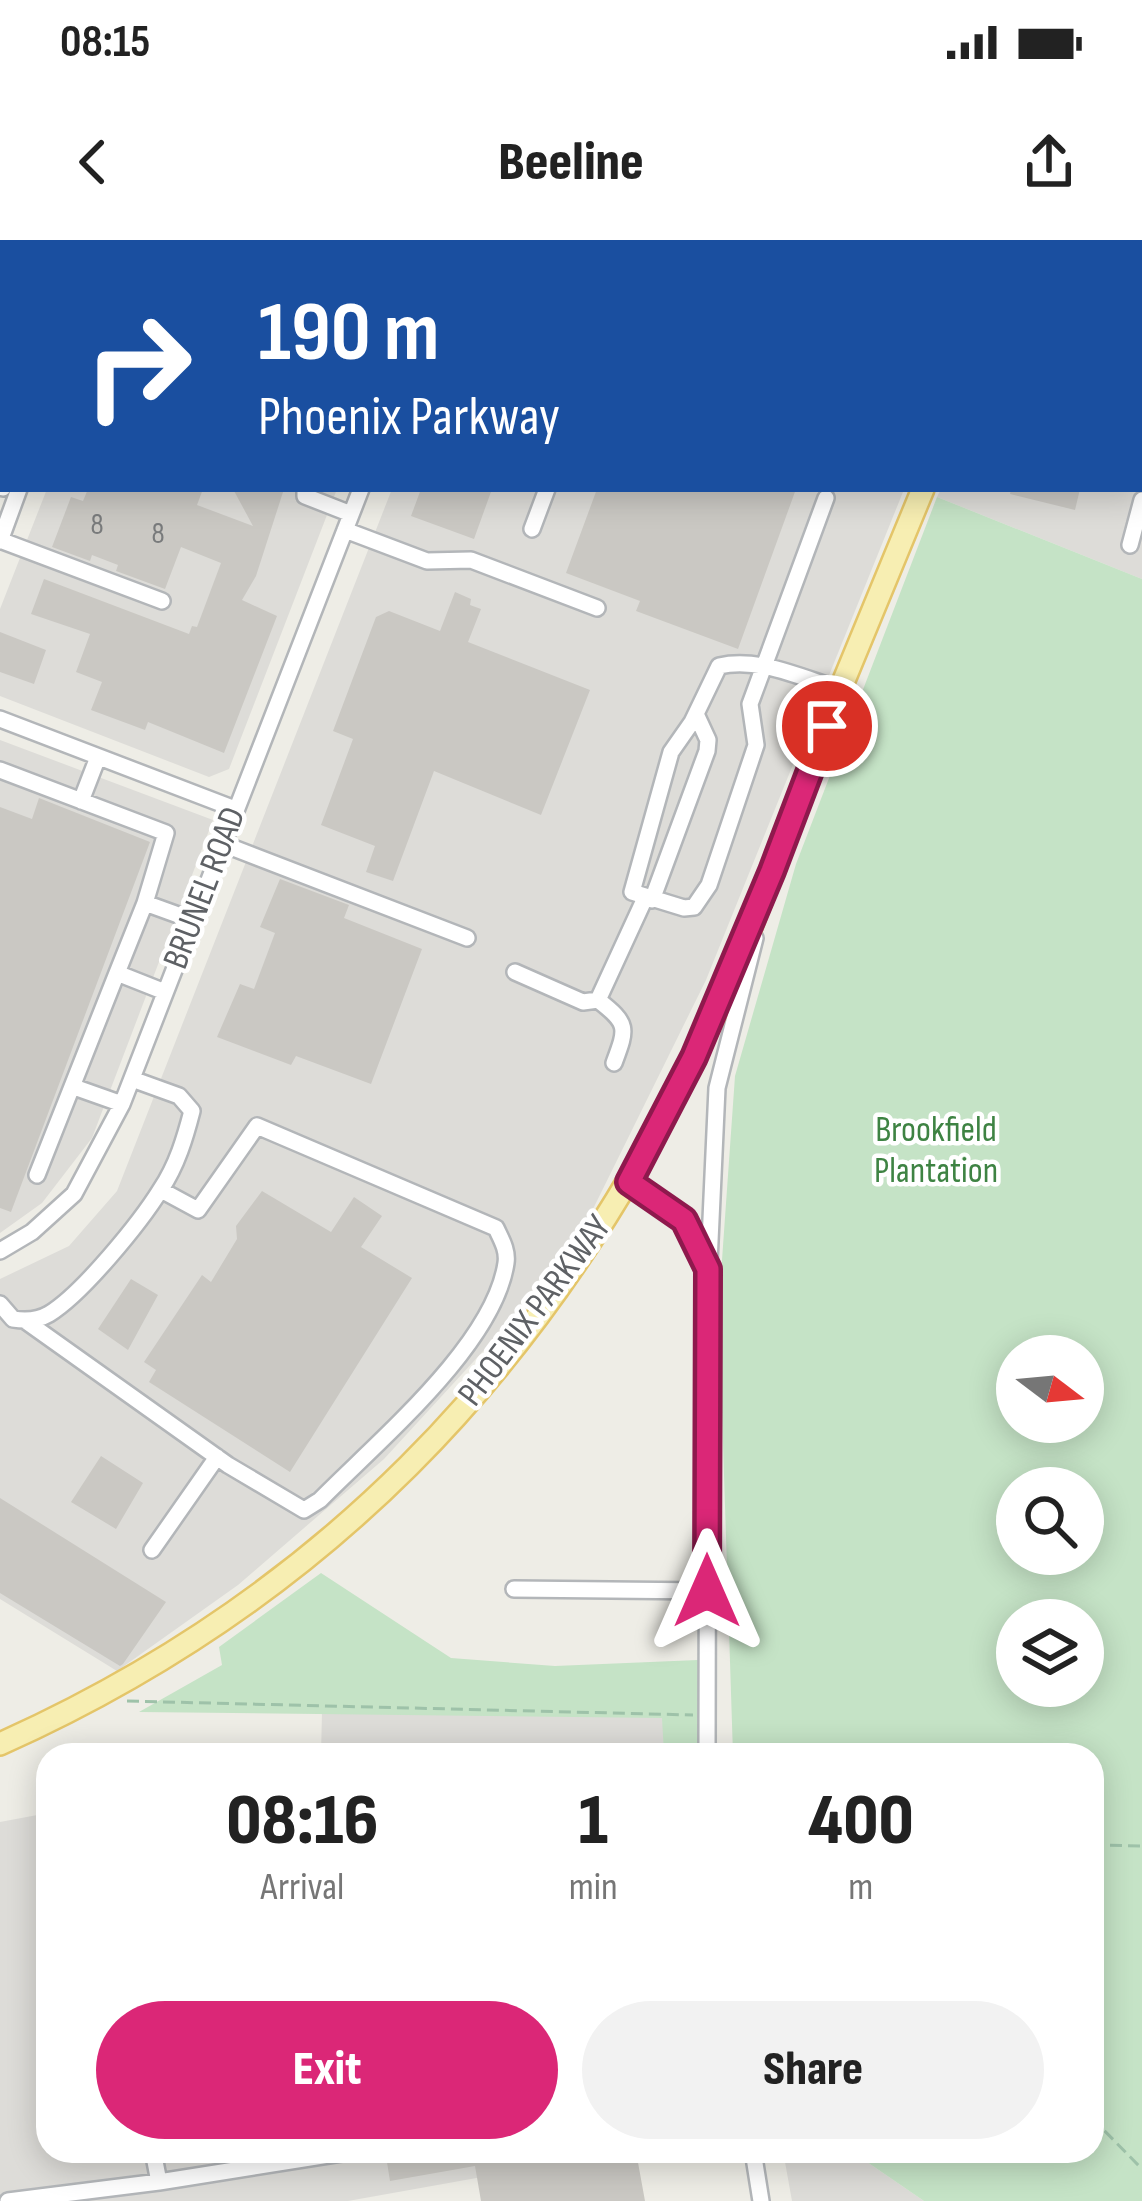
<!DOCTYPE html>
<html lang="en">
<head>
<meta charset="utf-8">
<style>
  body { margin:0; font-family:"Sofia Sans Condensed",sans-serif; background:#f2f2f2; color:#222; height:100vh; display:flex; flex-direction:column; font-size:45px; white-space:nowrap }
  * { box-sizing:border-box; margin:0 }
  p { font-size:39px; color:#767676 }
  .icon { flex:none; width:66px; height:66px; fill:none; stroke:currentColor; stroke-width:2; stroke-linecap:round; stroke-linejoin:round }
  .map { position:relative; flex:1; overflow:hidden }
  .details { position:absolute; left:36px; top:1503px; width:1068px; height:420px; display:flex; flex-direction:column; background:#fff; border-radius:36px; box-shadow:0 6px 30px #0003 }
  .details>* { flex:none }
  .top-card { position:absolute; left:0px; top:0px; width:1143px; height:252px; box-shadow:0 6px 30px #0003; background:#1a4fa0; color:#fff; overflow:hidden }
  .needle { width:78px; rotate:106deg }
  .fabs { position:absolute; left:996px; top:1095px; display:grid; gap:24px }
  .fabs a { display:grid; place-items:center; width:108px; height:108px; border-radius:50%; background:#fff; box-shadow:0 6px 30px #0003; font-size:60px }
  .pin { position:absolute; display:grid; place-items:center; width:102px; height:102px; color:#fff; margin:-51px; border:6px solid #fff; border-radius:50%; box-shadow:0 3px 12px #0007 }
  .me { position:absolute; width:132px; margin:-66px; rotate:0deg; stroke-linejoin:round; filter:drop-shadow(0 0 9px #0008) }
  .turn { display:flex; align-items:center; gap:42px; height:252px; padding:0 60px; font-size:54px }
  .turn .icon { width:156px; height:156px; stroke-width:2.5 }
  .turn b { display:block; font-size:84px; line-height:102px }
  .eta { display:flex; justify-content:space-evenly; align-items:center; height:204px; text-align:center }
  .eta b { font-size:72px; font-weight:800; line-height:84px }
  .button { display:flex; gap:24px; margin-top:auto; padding:24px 60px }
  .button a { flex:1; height:138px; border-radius:72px; background:#db2777; color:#fff; font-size:48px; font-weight:800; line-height:138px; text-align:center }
  .button a+a { background:#f2f2f2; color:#222 }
  .status { display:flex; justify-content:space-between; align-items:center; height:84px; padding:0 60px; background:#fff; direction:ltr }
  .status svg { height:33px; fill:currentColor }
  header { display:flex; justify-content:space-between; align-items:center; height:156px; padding:0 60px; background:#fff; font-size:54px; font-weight:800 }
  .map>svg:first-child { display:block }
  .industrial { fill:#dddcd8 }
  .green { fill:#c5e3c6; fill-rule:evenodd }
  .building { fill:#cac8c3 }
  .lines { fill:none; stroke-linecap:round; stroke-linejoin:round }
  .minor-casing { stroke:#b3b6b9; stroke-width:20 }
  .major-casing { stroke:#e4c569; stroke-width:26 }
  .path { stroke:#9ec2a9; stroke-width:3; stroke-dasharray:12 6; stroke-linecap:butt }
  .minor { stroke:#fff; stroke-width:15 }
  .major { stroke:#f7eeb2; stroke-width:21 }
  .route-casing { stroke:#8e194d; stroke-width:30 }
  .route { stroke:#db2777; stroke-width:21 }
  .labels { text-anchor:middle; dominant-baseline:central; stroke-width:9; stroke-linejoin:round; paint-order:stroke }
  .number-label { font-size:30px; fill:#797b7c }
  .street-label { font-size:36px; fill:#5e6165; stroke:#fff }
  .park-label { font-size:36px; fill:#3e8343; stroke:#fff }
</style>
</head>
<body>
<div class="status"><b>08:15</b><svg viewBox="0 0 49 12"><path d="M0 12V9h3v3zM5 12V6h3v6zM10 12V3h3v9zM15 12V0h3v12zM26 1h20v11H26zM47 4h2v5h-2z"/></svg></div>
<header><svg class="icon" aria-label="back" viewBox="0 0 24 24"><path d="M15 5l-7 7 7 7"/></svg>Beeline<svg class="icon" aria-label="share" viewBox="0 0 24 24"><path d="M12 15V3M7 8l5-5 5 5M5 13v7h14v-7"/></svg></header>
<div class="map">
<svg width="1142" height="1961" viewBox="0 0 1142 1961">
  <rect width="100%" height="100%" fill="#eeede6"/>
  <!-- industrial -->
  <path class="industrial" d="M 0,0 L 430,0 L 3,3 L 0,179 Z
    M 1140,5 L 1142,5 L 1142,339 L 937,257 L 941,249 L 1140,249 Z
    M 47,249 L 337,249 L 229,529 L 209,537 L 0,456 L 0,369 Z
    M 392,249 L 903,252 L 706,740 L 593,969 L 528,1062 L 384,1219 L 238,1345 L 117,1431 L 0,1359 L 0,1039 L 69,1006 L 117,951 Z
    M 0,500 L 213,580 L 92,898 L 42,963 L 0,993 Z
    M 322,1472 L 663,1475 L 664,1515 L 321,1515 Z
    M 48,1573 L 48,1911 L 627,1911 L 348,1961 L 0,1961 L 0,1582 Z
    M 783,1911 L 851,1911 L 924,1961 L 792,1961 Z"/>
  <!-- green -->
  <path class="green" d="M 937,257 L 1142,339 L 1142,1961 L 924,1961 L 851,1911 L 1092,1911 L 1092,1515 L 733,1515 L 722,1172 L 722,1020 L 735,836 L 796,624 ZM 1083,1116 L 1083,1182 L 1017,1182 L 1017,1116 ZM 1017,1248 L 1083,1248 L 1083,1314 L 1017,1314 ZM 1083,1380 L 1083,1446 L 1017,1446 L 1017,1380 Z
    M 321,1333 L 451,1418 L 555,1426 L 698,1420 L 699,1515 L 664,1515 L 662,1478 L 139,1472 L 222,1425 L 219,1407 Z"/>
  <!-- building -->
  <path class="building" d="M 88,249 L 203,249 L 197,265 L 253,286 L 233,249 L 284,249 L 256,336 L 242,360 L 277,376 L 224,513 L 148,482 L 145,490 L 91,470 L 102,442 L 76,432 L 90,394 L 31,374 L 44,339 L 189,394 L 192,386 L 197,387 L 221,323 L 181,307 L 165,349 L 116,331 L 118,325 L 92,315 L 90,321 L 52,307 L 71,257 L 83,261 Z
    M 421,249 L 492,249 L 474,299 L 411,276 Z
    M 597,249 L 796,249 L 738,409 L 636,371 L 640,361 L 566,333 Z
    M 1011,249 L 1080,249 L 1075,270 L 1010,254 Z
    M 455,352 L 471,359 L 470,365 L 481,369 L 468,402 L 590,450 L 541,575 L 434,531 L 393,641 L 366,632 L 375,606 L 321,585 L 353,499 L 333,491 L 376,377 L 389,371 L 440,391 Z
    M 0,392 L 46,410 L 34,444 L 0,432 Z
    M 39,558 L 150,602 L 11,972 L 0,968 L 0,567 L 32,579 Z
    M 280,639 L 349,665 L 344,678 L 422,709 L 371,844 L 296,816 L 291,825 L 217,797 L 240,744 L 254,749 L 275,693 L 260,687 Z
    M 262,951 L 331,992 L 354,957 L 382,976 L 361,1007 L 412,1038 L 290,1232 L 149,1142 L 156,1130 L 144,1122 L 202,1035 L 211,1042 L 237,999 L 236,986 Z
    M 131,1039 L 158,1055 L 128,1110 L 98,1089 Z
    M 101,1216 L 143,1243 L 116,1289 L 71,1262 Z
    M 0,1258 L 166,1362 L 123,1424 L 120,1426 L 0,1353 Z
    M 413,1911 L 608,1911 L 609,1922 L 637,1917 L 645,1961 L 481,1961 L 475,1926 L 390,1941 L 386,1916 Z"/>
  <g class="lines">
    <defs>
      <path id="minor" d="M 94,0 L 95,3
        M 125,3 L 140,0
        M 450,3 L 451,0
        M 0,29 L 3,28
        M 0,247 L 3,248
        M 305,249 L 305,256 L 351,274
        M 826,258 L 750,464 L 756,505 L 752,517 L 709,645 L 694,667 L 684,668 L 632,652 L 671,512 L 692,482 L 719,426 C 760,417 802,438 841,450
        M 532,289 L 547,249
        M 345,290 L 427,321 L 471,320 L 597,368
        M 0,300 L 162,361
        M 0,301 L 19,249
        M 1130,305 L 1142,260
        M 0,479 L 235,569
        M 0,530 L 166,593 L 145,663
        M 81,561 L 98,517
        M 223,604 L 467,698
        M 652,660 L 707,511 L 708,500 L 696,474
        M 515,732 L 583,762 L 598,760 L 645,658
        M 165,752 L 117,733 L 145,663 L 192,680
        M 598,760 C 629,784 627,788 614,823
        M 74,847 L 122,864
        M 37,935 L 117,733
        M 629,942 L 684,980 L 708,1029 L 707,1515
        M 0,1011 L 32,992 L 74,954 L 122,864 L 361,249
        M 709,1023 L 717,848 L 755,698
        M 0,1064 L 13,1079 C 25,1081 37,1081 49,1074 C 82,1054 140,983 161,949 C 177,925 185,898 192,871 L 179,856 L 132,839
        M 27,1082 L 228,1225 L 304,1270 L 320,1260 C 377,1202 494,1105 506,1023 C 508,1010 501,999 496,988 L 257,886 L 198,970 L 161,950
        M 152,1310 L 217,1217
        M 514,1349 L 707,1351
        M 153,1911 L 159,1942
        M 753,1911 L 761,1961
        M 8,1961 L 159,1942 L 354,1911"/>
      <path id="major" d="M 1020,3 L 1022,0
        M 0,1504 C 319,1361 540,1133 693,820 C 751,701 792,573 840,450 C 867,383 896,316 923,249"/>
    </defs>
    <!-- minor casing -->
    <use href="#minor" class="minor-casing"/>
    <!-- major casing -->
    <use href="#major" class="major-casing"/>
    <!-- path -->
    <path class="path" d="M 127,1461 L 693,1475
      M 1092,1605 L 1142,1606
      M 1092,1878 L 1142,1929"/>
    <!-- minor -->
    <use href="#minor" class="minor"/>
    <!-- major -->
    <use href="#major" class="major"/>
  </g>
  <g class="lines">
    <defs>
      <path id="route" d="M 707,1351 L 708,1029 L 684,980 L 629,942 L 694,817 L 772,631 L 827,486"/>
    </defs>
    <!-- route casing -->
    <use href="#route" class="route-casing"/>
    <!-- route -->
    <use href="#route" class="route"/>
  </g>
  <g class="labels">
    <!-- number labels -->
    <g class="number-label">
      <text x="97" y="285">8</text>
      <text x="158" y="294">8</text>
    </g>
    <!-- street labels -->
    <g class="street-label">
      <text transform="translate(205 648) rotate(-69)">BRUNEL ROAD</text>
      <text transform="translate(535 1071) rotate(-53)">PHOENIX PARKWAY</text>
    </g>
    <!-- park labels -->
    <g class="park-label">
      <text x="936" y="890">Brookfield<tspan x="936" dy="41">Plantation</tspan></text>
    </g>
  </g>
</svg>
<div class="fabs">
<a><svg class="needle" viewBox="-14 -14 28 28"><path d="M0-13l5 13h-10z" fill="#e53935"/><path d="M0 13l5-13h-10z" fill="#767676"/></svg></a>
<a><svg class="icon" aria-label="search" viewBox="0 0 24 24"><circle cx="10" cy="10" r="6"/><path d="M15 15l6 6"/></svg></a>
<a><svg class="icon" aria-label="layers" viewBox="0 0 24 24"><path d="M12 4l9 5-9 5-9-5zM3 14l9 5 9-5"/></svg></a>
</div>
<div class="pin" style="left:827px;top:486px;background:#d93025"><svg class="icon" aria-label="arrive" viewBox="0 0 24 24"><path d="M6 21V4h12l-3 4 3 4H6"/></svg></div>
<svg class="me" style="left:707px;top:1351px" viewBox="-20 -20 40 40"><path d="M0-17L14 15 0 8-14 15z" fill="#db2777" stroke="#fff" stroke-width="4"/></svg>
<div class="top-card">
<div class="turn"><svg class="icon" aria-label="right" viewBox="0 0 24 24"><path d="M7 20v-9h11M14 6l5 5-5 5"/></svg><div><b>190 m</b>Phoenix Parkway</div></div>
</div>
<section class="details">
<div class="eta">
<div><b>08:16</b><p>Arrival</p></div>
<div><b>1</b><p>min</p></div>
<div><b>400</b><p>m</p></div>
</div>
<div class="button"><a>Exit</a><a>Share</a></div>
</section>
</div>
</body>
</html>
